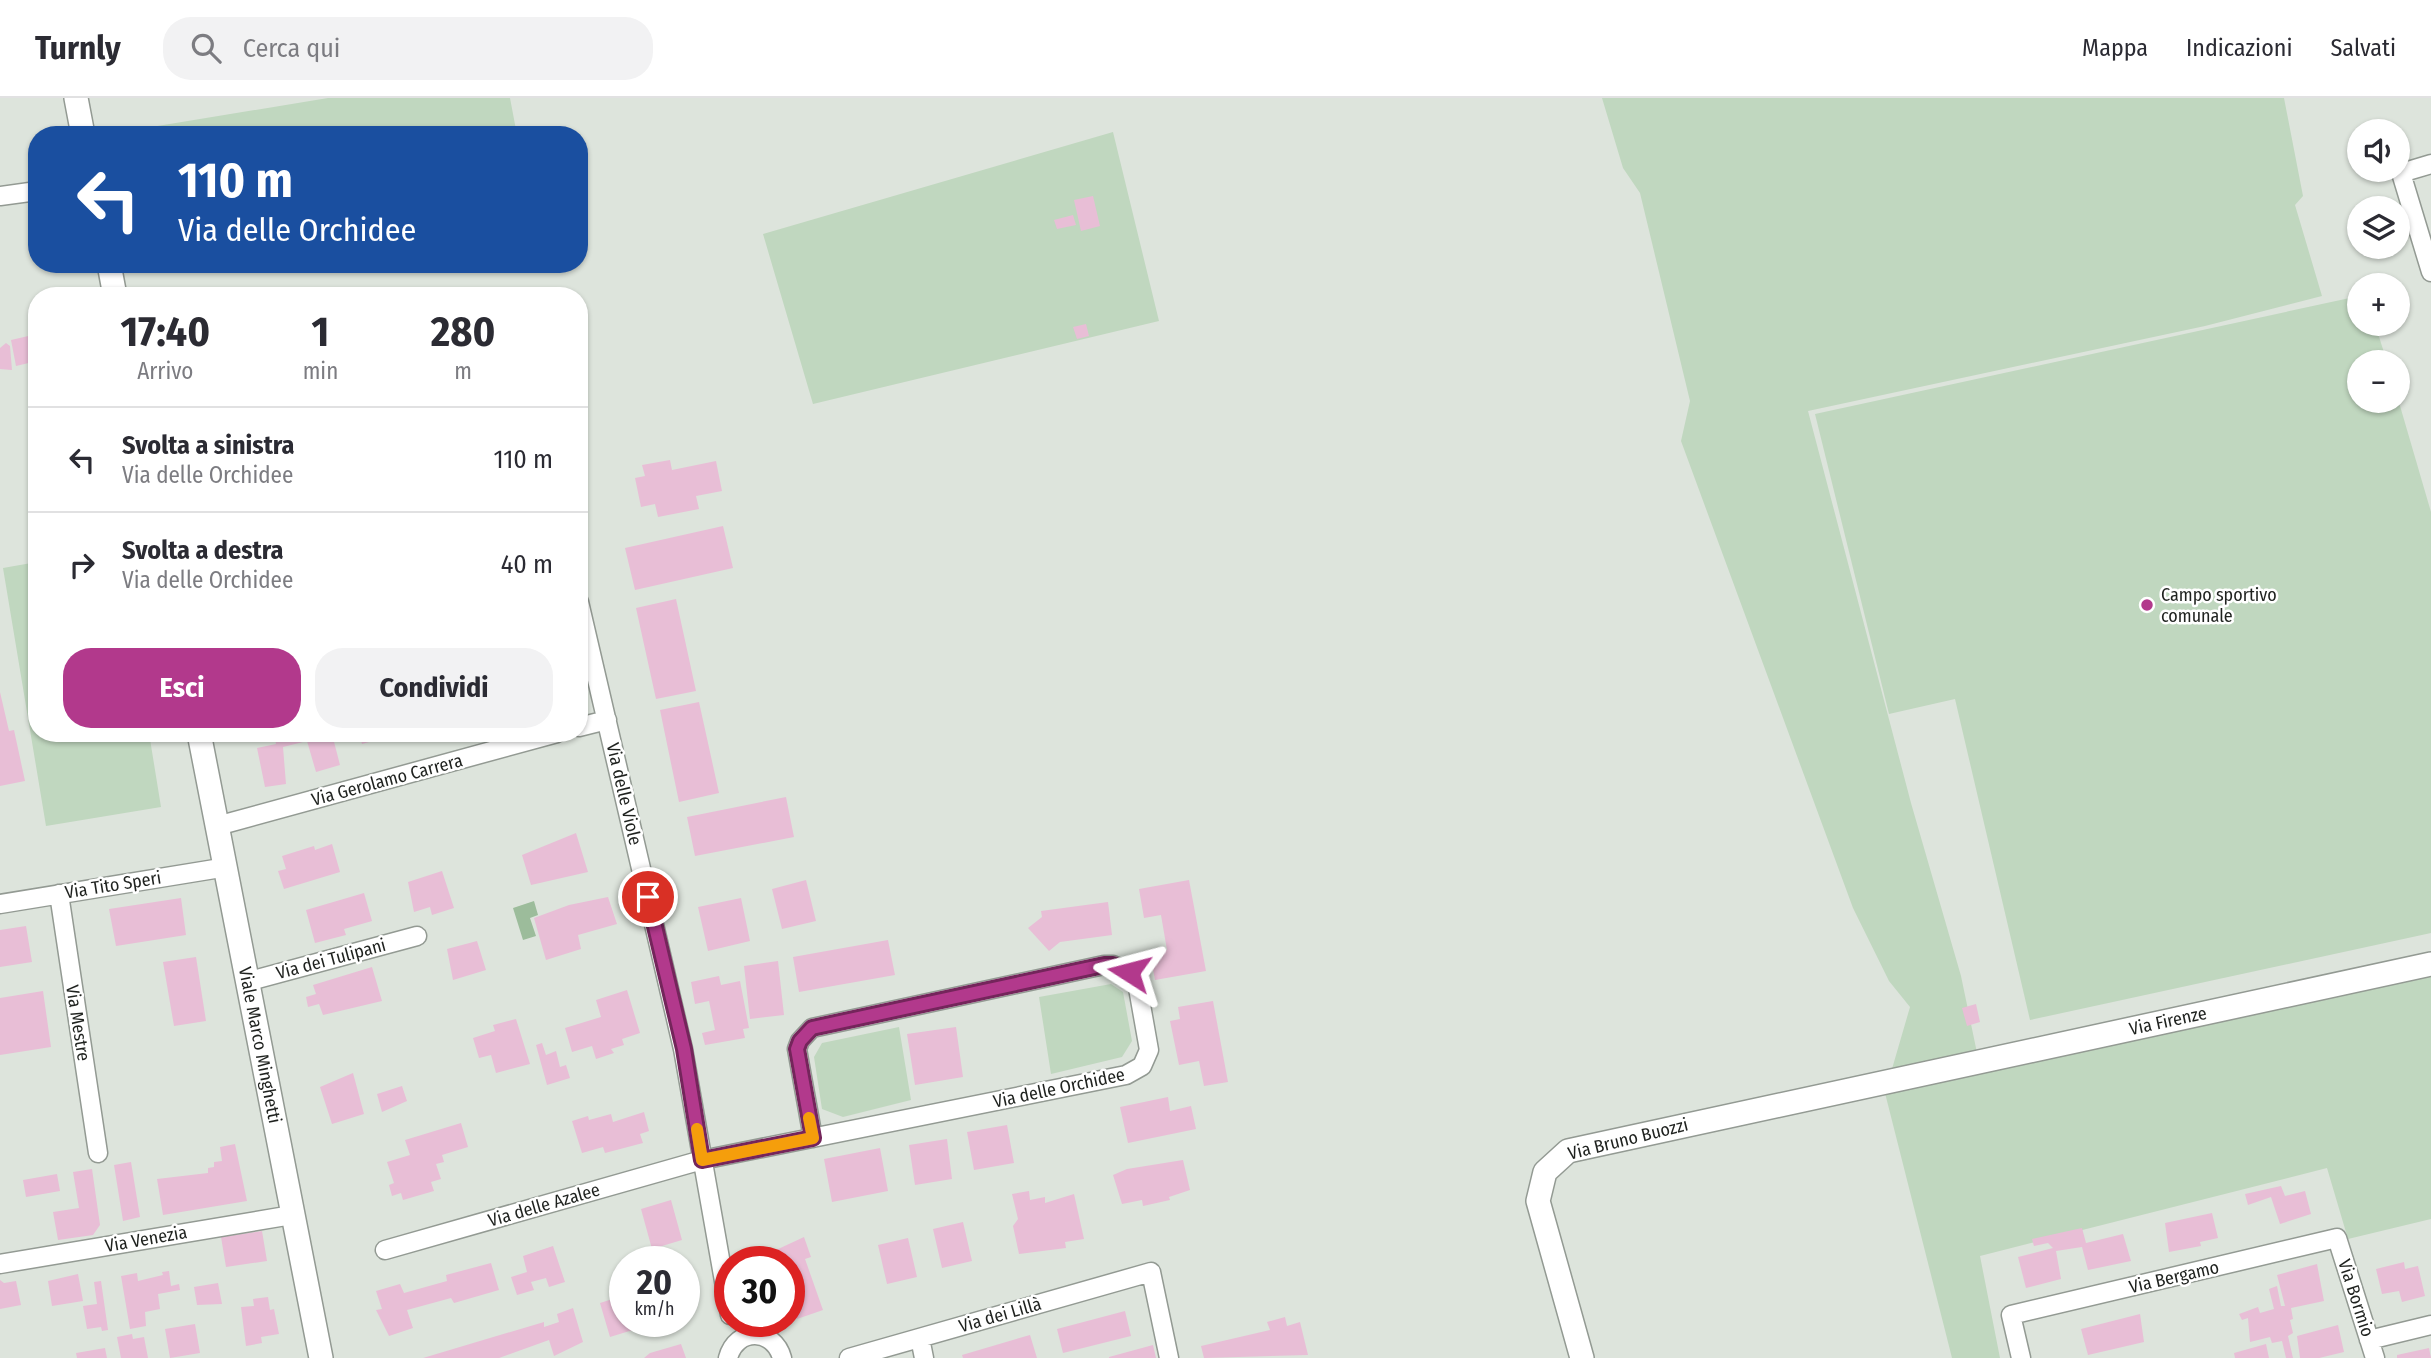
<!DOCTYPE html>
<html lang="it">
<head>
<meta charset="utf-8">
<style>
  body { margin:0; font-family:"Fira Sans Condensed",sans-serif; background:#f2f2f3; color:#2b2b33; height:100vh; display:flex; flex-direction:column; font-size:26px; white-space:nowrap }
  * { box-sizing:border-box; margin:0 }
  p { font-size:23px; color:#7c7c81 }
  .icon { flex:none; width:38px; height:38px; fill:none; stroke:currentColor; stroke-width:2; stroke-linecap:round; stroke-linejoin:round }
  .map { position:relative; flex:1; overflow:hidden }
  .details { position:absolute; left:28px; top:189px; width:560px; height:455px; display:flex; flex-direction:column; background:#fff; border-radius:28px; box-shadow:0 2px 5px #0004 }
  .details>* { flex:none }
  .guide { position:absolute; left:28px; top:28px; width:560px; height:147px; border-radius:28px; box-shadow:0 2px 5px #0004; background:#1a4fa0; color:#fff; overflow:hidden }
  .controls { position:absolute; left:2347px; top:21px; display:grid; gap:14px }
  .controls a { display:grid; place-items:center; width:63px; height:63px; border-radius:50%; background:#fff; box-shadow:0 2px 5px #0004; font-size:35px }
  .speed { position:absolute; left:609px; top:1148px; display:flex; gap:14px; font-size:35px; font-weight:700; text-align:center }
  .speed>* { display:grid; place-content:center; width:91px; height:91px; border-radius:50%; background:#fff; box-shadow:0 2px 5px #0004; line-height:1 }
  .speed small { font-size:18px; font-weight:400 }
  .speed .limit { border:10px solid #d22; background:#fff; color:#111 }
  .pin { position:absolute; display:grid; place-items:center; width:60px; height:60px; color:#fff; margin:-30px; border:4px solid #fff; border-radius:50%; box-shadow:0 2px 7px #0007 }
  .me { position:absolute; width:77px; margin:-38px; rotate:279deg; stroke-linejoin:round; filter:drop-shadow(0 0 5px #0008) }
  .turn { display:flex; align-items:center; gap:24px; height:147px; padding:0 35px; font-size:32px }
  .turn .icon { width:91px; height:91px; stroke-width:2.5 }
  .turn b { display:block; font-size:49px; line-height:60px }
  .eta { display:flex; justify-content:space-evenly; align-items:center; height:119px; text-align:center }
  .eta b { font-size:42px; font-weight:700; line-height:49px }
  .primary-button { display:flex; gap:14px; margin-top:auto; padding:14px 35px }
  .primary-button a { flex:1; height:80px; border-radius:28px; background:#b2398c; color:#fff; font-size:28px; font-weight:700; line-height:80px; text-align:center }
  .primary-button a+a { background:#f2f2f3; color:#2b2b33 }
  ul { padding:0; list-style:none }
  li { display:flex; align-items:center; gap:21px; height:105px; padding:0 35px; border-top:2px solid #e1e1e2 }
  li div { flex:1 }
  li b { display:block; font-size:26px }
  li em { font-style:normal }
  header { display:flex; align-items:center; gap:42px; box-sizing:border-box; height:98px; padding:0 35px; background:#fff; border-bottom:2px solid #e1e1e2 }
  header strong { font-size:33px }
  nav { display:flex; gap:38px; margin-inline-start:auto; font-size:24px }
  .search { width:490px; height:63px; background:#f2f2f3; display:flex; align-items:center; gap:18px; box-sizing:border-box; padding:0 24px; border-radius:28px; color:#7c7c81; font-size:26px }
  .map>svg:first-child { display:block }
  .green { fill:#c0d7bf }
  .water { fill:#9cbc9b }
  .building { fill:#e8bed6 }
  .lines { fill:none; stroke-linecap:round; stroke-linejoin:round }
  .minor-casing { stroke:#939a93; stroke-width:21 }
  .tertiary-casing { stroke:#939a93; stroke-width:26 }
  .minor { stroke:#fff; stroke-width:18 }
  .tertiary { stroke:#fff; stroke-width:23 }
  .route-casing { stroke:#74255b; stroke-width:18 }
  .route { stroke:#b2398c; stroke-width:12 }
  .slow { stroke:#f59e0b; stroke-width:12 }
  .poi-dot { fill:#b2398c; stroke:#fff; stroke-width:2.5 }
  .labels { text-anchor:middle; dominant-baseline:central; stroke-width:5; stroke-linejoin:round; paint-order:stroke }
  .poi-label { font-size:18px; fill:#1f221f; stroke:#fff; text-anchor:start }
  .street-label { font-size:18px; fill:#1f221f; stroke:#fff }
</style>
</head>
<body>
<header>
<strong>Turnly</strong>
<div class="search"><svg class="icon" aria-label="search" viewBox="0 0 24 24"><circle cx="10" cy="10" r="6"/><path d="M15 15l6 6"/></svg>Cerca qui</div>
<nav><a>Mappa</a><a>Indicazioni</a><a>Salvati</a></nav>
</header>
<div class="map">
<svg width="2431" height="1260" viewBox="0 0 2431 1260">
  <rect width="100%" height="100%" fill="#dde4dc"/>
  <!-- green -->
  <path class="green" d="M 328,0 L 510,0 L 517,37 L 109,36 Z
    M 1602,0 L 2284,0 L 2303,98 L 2295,107 L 2322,198 L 2205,228 L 1808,313 L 1911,705 L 1961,878 L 1981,974 L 2431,875 L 2431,1121 L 2348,1141 L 2327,1070 L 1980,1158 L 2000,1260 L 1952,1260 L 1885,995 L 1910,909 L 1889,883 L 1853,810 L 1681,343 L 1690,303 L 1640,95 L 1623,70 Z
    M 1113,34 L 1159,223 L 813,306 L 763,136 Z
    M 2359,198 L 2359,226 L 2375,226 L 2387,264 L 2359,264 L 2359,303 L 2398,301 L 2431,414 L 2431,835 L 2030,922 L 1955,601 L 1889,616 L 1815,316 Z
    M 37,464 L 37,635 L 149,635 L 161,709 L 46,728 L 3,470 Z
    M 1111,886 L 1123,894 L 1132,943 L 1122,959 L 1051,976 L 1039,899 Z
    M 899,929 L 911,1002 L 843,1019 L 822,1011 L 814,959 L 822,945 Z"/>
  <!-- water -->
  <path class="water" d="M 534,803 L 538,817 L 530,820 L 536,838 L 523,842 L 513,810 Z"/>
  <!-- building -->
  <path class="building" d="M 1093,98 L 1100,128 L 1081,133 L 1074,102 Z
    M 1073,117 L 1076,127 L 1057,131 L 1054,122 Z
    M 1086,226 L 1089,238 L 1077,241 L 1073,229 Z
    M 37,236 L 37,263 L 16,268 L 11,242 Z
    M 6,245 L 10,248 L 12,272 L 0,271 L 0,250 Z
    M 670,362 L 672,372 L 716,363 L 722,393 L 696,398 L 699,411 L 658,419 L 655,406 L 641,409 L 635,380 L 645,378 L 642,367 Z
    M 723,428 L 733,470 L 635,492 L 625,450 Z
    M 676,501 L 696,593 L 656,601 L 636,510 Z
    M 0,594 L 9,633 L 14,632 L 25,683 L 0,688 Z
    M 699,604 L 719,695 L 679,704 L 660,612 Z
    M 274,635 L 332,636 L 340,667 L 316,674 L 307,643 L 283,649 L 286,686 L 265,689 L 257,650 L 276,646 Z
    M 359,635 L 397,635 L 397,636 L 362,646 Z
    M 786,699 L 794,739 L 695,758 L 687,719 Z
    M 576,735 L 588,774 L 531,787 L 522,757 Z
    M 332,746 L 340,774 L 284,791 L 278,773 L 286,771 L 282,758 L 314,748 L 315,752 Z
    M 442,773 L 454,810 L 432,817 L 430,809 L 414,814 L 408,784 Z
    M 806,782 L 816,823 L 782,831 L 772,791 Z
    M 1189,782 L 1206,873 L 1155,882 L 1150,855 L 1167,852 L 1161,817 L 1144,820 L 1139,791 Z
    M 364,795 L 372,823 L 344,831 L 346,837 L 315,845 L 306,812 Z
    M 608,799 L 617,826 L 578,837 L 581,851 L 546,862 L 534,820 L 569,807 Z
    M 181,800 L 186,837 L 116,848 L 109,811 Z
    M 741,800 L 750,843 L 708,853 L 698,809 Z
    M 1108,804 L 1112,837 L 1060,844 L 1049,853 L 1028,830 L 1042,819 L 1041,813 Z
    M 26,828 L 32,864 L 0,869 L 0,832 Z
    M 888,842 L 895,877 L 799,894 L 793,859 Z
    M 477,843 L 486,872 L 453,882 L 447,851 Z
    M 196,859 L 206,923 L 174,928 L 163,864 Z
    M 778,863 L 784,917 L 750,921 L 744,868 Z
    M 372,869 L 382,903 L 323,917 L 319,906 L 308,909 L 306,899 L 316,896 L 313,887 Z
    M 719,878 L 721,887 L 740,883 L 749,930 L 743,931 L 745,940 L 705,947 L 702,935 L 715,932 L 709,903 L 695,906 L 691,884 Z
    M 627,892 L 640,935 L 622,941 L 624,947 L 611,951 L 614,955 L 596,961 L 592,948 L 572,954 L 565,930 L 601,919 L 596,902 Z
    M 43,893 L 51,949 L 0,957 L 0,900 Z
    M 1213,903 L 1228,984 L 1204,988 L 1199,963 L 1179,967 L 1170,923 L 1180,921 L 1178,909 Z
    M 1976,906 L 1980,924 L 1967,928 L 1962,910 Z
    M 516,921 L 530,966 L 496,975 L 491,957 L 479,960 L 473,940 L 495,933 L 493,927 Z
    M 956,929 L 963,979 L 915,987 L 907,936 Z
    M 542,945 L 546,957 L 556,953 L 560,969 L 566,967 L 570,980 L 547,987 L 536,947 Z
    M 353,975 L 364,1016 L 332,1026 L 320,989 Z
    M 402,988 L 407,1003 L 382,1014 L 377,996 Z
    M 1168,999 L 1170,1013 L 1191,1008 L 1196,1031 L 1128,1045 L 1120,1009 Z
    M 644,1014 L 649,1033 L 640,1036 L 643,1045 L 605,1055 L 603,1049 L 582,1055 L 572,1023 L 588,1018 L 589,1022 L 611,1016 L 613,1024 Z
    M 461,1025 L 468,1049 L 442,1057 L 444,1064 L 436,1066 L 441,1081 L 431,1084 L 434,1093 L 403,1102 L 401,1095 L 392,1098 L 389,1087 L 394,1085 L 387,1064 L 410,1057 L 405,1042 Z
    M 1007,1027 L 1014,1065 L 974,1072 L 967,1034 Z
    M 947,1041 L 952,1081 L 915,1087 L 909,1047 Z
    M 235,1046 L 247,1103 L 163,1117 L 157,1081 L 208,1075 L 208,1070 L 214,1069 L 214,1064 L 222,1063 L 220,1049 Z
    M 880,1050 L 888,1093 L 832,1104 L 824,1061 Z
    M 1183,1062 L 1190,1092 L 1169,1099 L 1170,1102 L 1143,1108 L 1142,1102 L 1122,1106 L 1113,1077 L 1127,1071 Z
    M 131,1064 L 140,1119 L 123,1123 L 114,1067 Z
    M 92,1071 L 100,1127 L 93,1137 L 58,1142 L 53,1114 L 79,1110 L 73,1074 Z
    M 57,1076 L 60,1093 L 26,1099 L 23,1082 Z
    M 2281,1088 L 2285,1098 L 2305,1093 L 2311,1116 L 2280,1126 L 2271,1099 L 2248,1107 L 2245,1096 Z
    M 1029,1093 L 1030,1102 L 1045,1099 L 1045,1105 L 1074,1096 L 1084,1141 L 1065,1144 L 1066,1150 L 1019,1156 L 1013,1128 L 1018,1121 L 1012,1096 Z
    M 671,1102 L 682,1142 L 652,1151 L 641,1111 Z
    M 2212,1115 L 2218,1140 L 2200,1144 L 2201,1148 L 2169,1154 L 2165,1125 Z
    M 963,1124 L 972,1163 L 942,1170 L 933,1131 Z
    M 2082,1130 L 2086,1145 L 2123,1136 L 2131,1163 L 2088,1172 L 2082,1149 L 2056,1153 L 2061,1181 L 2026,1190 L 2018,1159 L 2053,1150 L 2048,1145 L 2034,1148 L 2032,1141 Z
    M 262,1133 L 267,1163 L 226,1169 L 221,1139 Z
    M 804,1139 L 811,1159 L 805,1161 L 823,1212 L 797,1221 L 794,1213 L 789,1214 L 789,1164 L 771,1163 L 778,1161 L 776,1152 Z
    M 908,1140 L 917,1179 L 887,1186 L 878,1147 Z
    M 553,1148 L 565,1184 L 549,1189 L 546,1180 L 531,1184 L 534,1192 L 517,1197 L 511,1179 L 527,1174 L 523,1158 Z
    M 2404,1164 L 2405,1171 L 2418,1168 L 2425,1198 L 2402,1204 L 2399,1193 L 2382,1196 L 2376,1171 Z
    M 491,1165 L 499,1192 L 454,1205 L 451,1200 L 407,1212 L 413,1230 L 389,1238 L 376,1212 L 382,1211 L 376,1193 L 400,1186 L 404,1195 L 447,1183 L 446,1177 Z
    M 2317,1166 L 2324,1203 L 2291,1210 L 2293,1221 L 2290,1222 L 2293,1235 L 2288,1238 L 2293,1260 L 2286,1260 L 2282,1243 L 2272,1245 L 2270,1239 L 2250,1244 L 2248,1220 L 2242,1222 L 2239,1216 L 2258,1209 L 2260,1215 L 2274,1211 L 2269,1191 L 2277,1188 L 2281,1208 L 2285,1208 L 2277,1177 Z
    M 169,1173 L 171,1188 L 179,1186 L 180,1192 L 158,1196 L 160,1211 L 145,1214 L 146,1228 L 130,1231 L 121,1178 L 137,1175 L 138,1183 L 163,1177 L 162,1174 Z
    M 78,1176 L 83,1203 L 52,1208 L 48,1183 Z
    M 0,1182 L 4,1185 L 16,1183 L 21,1207 L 0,1211 Z
    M 101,1183 L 108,1232 L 102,1233 L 101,1229 L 87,1231 L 83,1208 L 97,1206 L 94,1184 Z
    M 218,1185 L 222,1206 L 197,1207 L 194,1189 Z
    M 684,1187 L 693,1214 L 684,1216 Z
    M 625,1197 L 625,1223 L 648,1223 L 649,1227 L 610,1239 L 600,1205 Z
    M 268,1199 L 270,1212 L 274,1211 L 279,1236 L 261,1239 L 262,1245 L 246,1248 L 241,1209 L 254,1208 L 253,1201 Z
    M 573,1210 L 583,1244 L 554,1258 L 549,1242 L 499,1260 L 423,1260 L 544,1224 L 544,1229 L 559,1224 L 557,1216 Z
    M 1125,1213 L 1131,1238 L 1063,1255 L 1057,1231 Z
    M 2140,1216 L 2144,1244 L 2088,1257 L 2081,1231 Z
    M 1285,1219 L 1287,1228 L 1300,1224 L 1308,1257 L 1204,1260 L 1201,1248 L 1270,1232 L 1267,1224 Z
    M 195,1226 L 200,1255 L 170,1260 L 165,1231 Z
    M 2338,1227 L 2344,1254 L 2319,1260 L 2300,1260 L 2297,1238 Z
    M 132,1236 L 133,1241 L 144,1239 L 148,1260 L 121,1260 L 117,1239 Z
    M 1030,1237 L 1037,1260 L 963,1260 L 962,1257 Z
    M 681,1246 L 686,1260 L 644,1260 L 650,1255 Z
    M 2266,1246 L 2269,1260 L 2235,1260 L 2234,1255 Z
    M 1153,1247 L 1156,1260 L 1109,1260 L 1109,1259 Z
    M 105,1250 L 107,1260 L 77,1260 L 76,1255 Z
    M 2429,1250 L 2431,1260 L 2397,1260 L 2397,1257 Z"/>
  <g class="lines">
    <defs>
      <path id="minor" d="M 2431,66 L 2401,75 L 2431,174
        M 0,98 L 37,93
        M 579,504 L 683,951 L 730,1217
        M 579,629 L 607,622
        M 217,728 L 557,635
        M 59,796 L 98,1055
        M 0,806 L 227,769
        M 246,884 L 417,838
        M 385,1152 L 702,1062 L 1126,977 L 1142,968 L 1149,952 L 1138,890 L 1129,874 L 1113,867 L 1104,867 L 812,930 L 800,943 L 797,951 L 813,1040
        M 0,1166 L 292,1117
        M 920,1240 L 924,1260
        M 2369,1242 L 2431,1227
        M 728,1260 C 736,1229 774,1230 782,1260
        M 849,1260 L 1151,1174 L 1169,1260
        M 2021,1260 L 2011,1217 L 2337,1140 L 2375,1260"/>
      <g id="tertiary">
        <path d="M 76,0 L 83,37"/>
        <path d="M 109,166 L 115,198"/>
        <path id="s1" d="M 199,635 L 321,1260"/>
        <path id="s2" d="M 1582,1260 L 1538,1103 L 1545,1074 L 1568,1053 L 2431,866"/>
      </g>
    </defs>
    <!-- minor casing -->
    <use href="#minor" class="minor-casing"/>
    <!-- tertiary casing -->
    <use href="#tertiary" class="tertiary-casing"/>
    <!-- minor -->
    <use href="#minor" class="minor"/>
    <!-- tertiary -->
    <use href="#tertiary" class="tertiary"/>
  </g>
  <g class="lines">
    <defs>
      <path id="route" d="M 648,799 L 684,951 L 702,1062 L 813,1040 L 797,951 L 800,943 L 812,930 L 1104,867 L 1113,867 L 1129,874"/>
    </defs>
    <!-- route casing -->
    <use href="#route" class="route-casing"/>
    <!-- route -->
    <use href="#route" class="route"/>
    <!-- slow -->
    <path class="slow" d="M 697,1031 L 702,1062 L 813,1040 L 809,1020"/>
  </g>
  <!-- markers -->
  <circle class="poi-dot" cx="2147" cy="507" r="7"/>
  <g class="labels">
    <!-- poi labels -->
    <g class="poi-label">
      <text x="2161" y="497">Campo sportivo<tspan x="2161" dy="21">comunale</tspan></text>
    </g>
    <!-- street labels -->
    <g class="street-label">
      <text transform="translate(387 682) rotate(-15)">Via Gerolamo Carrera</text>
      <text transform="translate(624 696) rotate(77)">Via delle Viole</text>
      <text transform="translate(113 787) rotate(-9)">Via Tito Speri</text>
      <text transform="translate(331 861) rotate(-15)">Via dei Tulipani</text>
      <text stroke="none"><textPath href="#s2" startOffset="838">Via Firenze</textPath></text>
      <text transform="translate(78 925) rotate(81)">Via Mestre</text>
      <text stroke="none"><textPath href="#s1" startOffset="318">Viale Marco Minghetti</textPath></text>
      <text transform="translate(1059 990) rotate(-12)">Via delle Orchidee</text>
      <text transform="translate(1628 1041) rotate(-14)">Via Bruno Buozzi</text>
      <text transform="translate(544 1107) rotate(-16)">Via delle Azalee</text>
      <text transform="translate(146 1141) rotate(-10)">Via Venezia</text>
      <text transform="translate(2174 1179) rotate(-13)">Via Bergamo</text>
      <text transform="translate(2356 1200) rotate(72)">Via Bormio</text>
      <text transform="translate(1000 1217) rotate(-16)">Via dei Lillà</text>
    </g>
  </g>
</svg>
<div class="controls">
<a><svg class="icon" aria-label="sound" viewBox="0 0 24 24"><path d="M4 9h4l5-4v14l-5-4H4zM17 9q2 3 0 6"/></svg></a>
<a><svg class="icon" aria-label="layers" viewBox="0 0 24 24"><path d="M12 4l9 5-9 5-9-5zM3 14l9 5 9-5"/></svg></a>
<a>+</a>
<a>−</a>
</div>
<div class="speed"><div>20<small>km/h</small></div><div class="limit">30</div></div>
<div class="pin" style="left:648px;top:799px;background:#d93025"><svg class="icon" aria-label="arrive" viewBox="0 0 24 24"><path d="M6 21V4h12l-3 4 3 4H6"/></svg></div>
<svg class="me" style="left:1129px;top:874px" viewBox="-20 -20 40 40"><path d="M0-17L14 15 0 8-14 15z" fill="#b2398c" stroke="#fff" stroke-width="4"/></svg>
<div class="guide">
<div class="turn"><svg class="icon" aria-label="left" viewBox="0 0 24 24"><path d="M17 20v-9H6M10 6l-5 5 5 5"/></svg><div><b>110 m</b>Via delle Orchidee</div></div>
</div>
<section class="details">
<div class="eta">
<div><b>17:40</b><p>Arrivo</p></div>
<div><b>1</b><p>min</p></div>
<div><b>280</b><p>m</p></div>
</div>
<ul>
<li><svg class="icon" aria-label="left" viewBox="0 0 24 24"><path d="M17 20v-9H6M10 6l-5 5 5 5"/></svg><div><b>Svolta a sinistra</b><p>Via delle Orchidee</p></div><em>110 m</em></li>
<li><svg class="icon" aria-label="right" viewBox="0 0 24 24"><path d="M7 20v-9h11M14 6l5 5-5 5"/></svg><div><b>Svolta a destra</b><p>Via delle Orchidee</p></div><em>40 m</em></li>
</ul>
<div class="primary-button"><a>Esci</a><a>Condividi</a></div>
</section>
</div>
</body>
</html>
